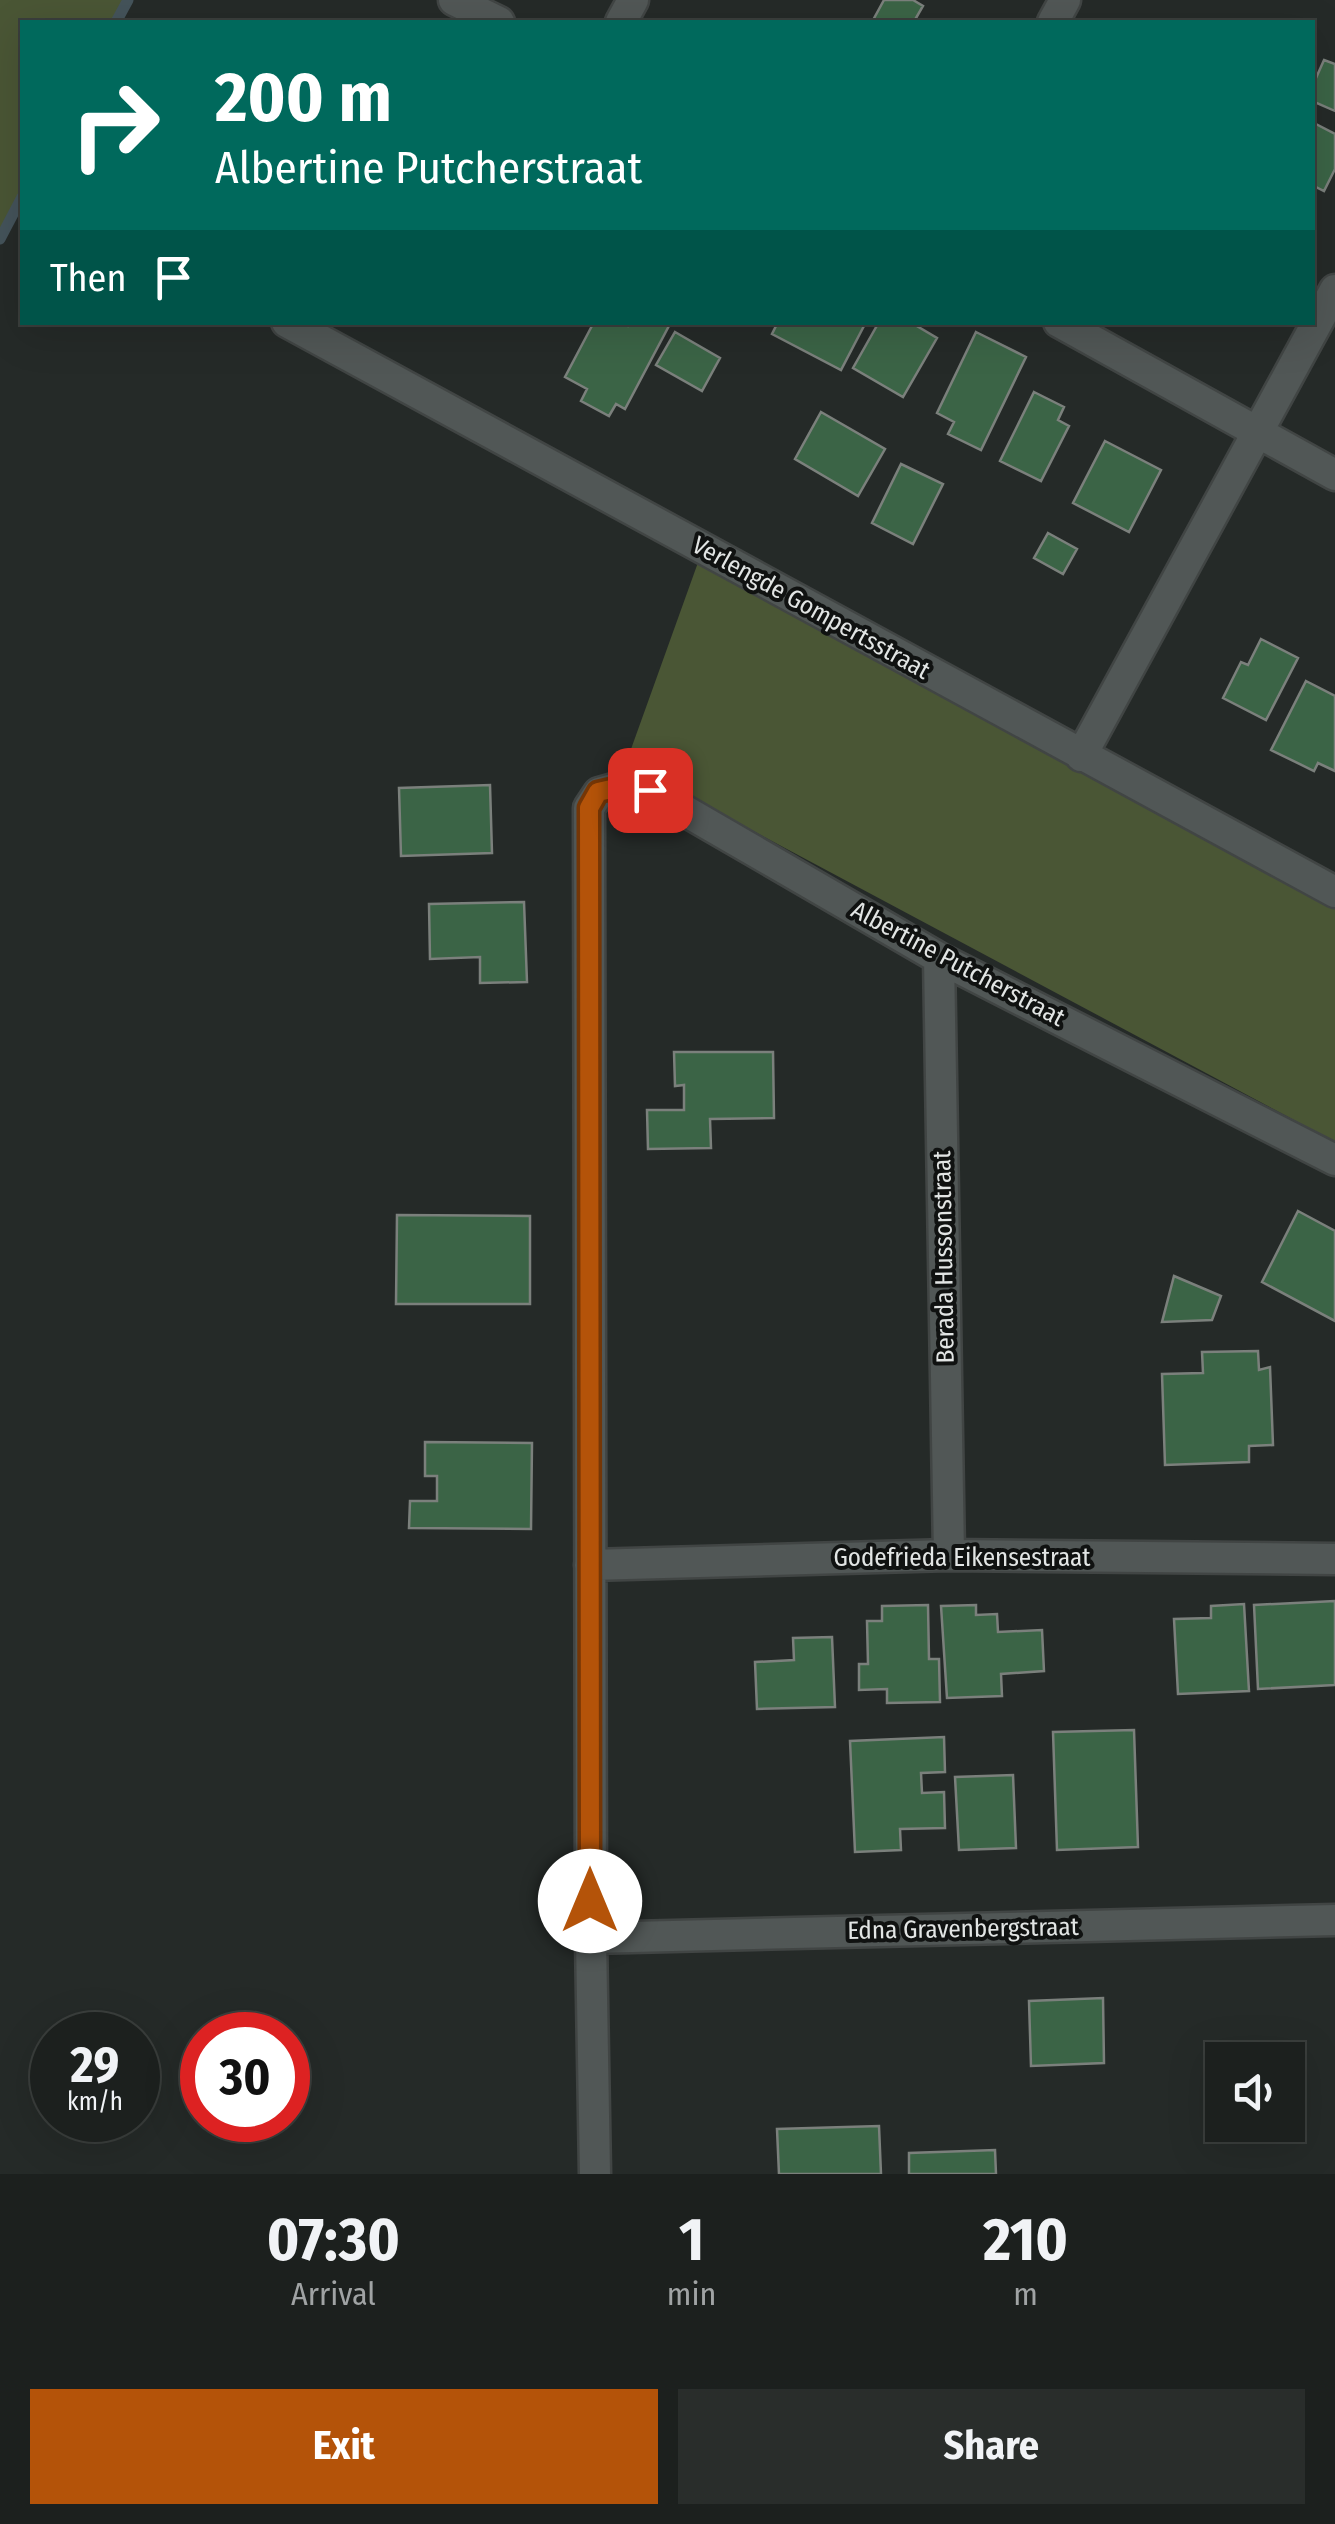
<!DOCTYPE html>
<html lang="en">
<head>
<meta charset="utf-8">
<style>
  body { margin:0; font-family:"Fira Sans Condensed",sans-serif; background:#292d2b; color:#f1f3f6; height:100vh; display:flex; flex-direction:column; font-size:38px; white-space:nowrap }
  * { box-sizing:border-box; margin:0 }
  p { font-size:32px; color:#a0a3a4 }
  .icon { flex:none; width:55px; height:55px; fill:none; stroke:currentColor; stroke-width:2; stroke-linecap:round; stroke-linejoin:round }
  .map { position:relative; height:2174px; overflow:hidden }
  .side { display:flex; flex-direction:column; background:#1c201e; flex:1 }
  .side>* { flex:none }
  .top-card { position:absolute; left:20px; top:20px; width:1295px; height:305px; border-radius:0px; box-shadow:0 10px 40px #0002,0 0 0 2px #3a3e3c; background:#00695c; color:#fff; overflow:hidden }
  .controls { position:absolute; left:1205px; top:2042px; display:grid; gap:20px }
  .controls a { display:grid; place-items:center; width:100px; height:100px; border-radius:0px; background:#1c201e; box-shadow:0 10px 40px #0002,0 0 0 2px #3a3e3c; font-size:50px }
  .speed { position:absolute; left:30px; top:2012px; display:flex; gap:20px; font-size:50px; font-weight:700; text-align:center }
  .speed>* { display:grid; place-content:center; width:130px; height:130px; border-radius:50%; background:#1c201e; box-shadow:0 10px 40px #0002,0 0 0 2px #3a3e3c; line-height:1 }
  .speed small { font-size:25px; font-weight:400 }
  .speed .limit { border:15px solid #d22; background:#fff; color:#111 }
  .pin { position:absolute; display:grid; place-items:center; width:85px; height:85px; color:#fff; margin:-42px; border-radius:20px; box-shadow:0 5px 15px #0006 }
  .me { position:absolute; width:110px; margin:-55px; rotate:0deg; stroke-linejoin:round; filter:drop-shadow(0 0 8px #0008) }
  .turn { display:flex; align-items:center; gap:35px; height:210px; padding:0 30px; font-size:45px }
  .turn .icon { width:130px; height:130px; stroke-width:2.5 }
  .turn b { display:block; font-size:70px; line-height:85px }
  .then { display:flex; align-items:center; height:95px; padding:0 30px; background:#0003; gap:20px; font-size:38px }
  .eta { display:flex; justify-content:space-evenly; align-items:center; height:170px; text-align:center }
  .eta b { font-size:60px; font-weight:700; line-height:70px }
  .button { display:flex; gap:20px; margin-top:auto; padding:20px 30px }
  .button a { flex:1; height:115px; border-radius:0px; background:#b45309; color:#fff; font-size:40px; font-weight:700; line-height:115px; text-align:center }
  .button a+a { background:#292d2b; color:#f1f3f6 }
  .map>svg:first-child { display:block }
  .green { fill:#4a5635 }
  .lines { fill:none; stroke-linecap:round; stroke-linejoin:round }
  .stream { stroke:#44535a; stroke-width:11 }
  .building { fill:#3b6446; stroke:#7b807c; stroke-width:2.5 }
  .minor-casing { stroke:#414544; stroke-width:35 }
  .minor { stroke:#515756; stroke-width:30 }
  .route-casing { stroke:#753606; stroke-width:25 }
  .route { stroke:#b45309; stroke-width:18 }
  .labels { text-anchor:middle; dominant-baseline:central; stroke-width:8; stroke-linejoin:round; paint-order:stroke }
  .street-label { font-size:25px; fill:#e2e5e4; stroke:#101211 }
</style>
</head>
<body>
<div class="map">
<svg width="1335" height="2174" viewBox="0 0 1335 2174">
  <rect width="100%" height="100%" fill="#252a28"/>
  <!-- green -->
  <path class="green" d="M 0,0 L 128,0 L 116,22 L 22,22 L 22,197 L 0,239 Z
    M 705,543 L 1335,886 L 1335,1142 L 626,763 Z"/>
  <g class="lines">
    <!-- stream -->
    <path class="stream" d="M 116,22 L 128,0
      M 0,239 L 22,197"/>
  </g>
  <!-- building -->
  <path class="building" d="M 884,0 L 913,0 L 923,6 L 916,18 L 925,22 L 872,22 Z
    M 1324,60 L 1335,64 L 1335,111 L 1312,101 L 1312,87 Z
    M 1312,122 L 1335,134 L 1335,169 L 1324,191 L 1312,185 Z
    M 594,322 L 628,326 L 630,322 L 671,322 L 625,409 L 616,404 L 609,416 L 581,401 L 587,389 L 565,377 Z
    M 778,322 L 866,322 L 841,370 L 772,334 Z
    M 879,322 L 910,322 L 937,338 L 903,397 L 853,368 Z
    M 675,332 L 720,358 L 702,391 L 656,365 Z
    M 976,332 L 1026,357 L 981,450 L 948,434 L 954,422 L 937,413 Z
    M 1034,392 L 1064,407 L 1058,420 L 1069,426 L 1041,481 L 1000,461 Z
    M 821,412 L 885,449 L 858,496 L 795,459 Z
    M 1105,441 L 1161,470 L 1129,532 L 1073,503 Z
    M 901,464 L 943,484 L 913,544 L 872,523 Z
    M 1048,533 L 1077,549 L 1063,574 L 1034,558 Z
    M 1261,639 L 1298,658 L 1266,720 L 1223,698 L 1241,662 L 1248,665 Z
    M 1306,681 L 1335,696 L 1335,771 L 1318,763 L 1314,771 L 1271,750 Z
    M 490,785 L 492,853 L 401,856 L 399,788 Z
    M 524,902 L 527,982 L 480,983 L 480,957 L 430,959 L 429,904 Z
    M 674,1052 L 773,1052 L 774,1118 L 710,1119 L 711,1148 L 648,1149 L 647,1110 L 684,1110 L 684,1085 L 675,1086 Z
    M 1298,1211 L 1335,1231 L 1335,1321 L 1262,1282 Z
    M 397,1215 L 530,1216 L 530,1304 L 396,1304 Z
    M 1174,1276 L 1221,1296 L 1212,1320 L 1162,1322 Z
    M 1258,1351 L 1259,1370 L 1270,1367 L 1273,1445 L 1249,1446 L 1249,1462 L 1165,1465 L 1162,1374 L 1203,1373 L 1202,1352 Z
    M 425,1442 L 532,1443 L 531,1529 L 409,1528 L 410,1501 L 437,1501 L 437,1476 L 425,1476 Z
    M 1335,1601 L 1335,1685 L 1258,1689 L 1254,1605 Z
    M 1244,1604 L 1249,1691 L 1178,1694 L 1174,1619 L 1211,1618 L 1211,1606 Z
    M 928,1605 L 929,1659 L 939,1659 L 940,1702 L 887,1703 L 887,1689 L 859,1690 L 859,1664 L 868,1664 L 867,1621 L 882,1621 L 882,1606 Z
    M 976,1605 L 976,1615 L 997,1614 L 998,1632 L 1042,1630 L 1044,1671 L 1001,1674 L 1002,1696 L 947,1698 L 941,1606 Z
    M 832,1637 L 835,1707 L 757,1709 L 755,1662 L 794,1660 L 793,1638 Z
    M 1134,1730 L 1138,1847 L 1057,1850 L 1053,1732 Z
    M 944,1737 L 945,1772 L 921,1773 L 922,1793 L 944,1792 L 945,1828 L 900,1829 L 901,1850 L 855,1852 L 850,1741 Z
    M 1013,1775 L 1016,1848 L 959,1850 L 955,1777 Z
    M 1103,1998 L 1104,2063 L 1031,2066 L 1029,2001 Z
    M 879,2126 L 881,2174 L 779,2174 L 777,2129 Z
    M 995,2150 L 996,2174 L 909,2174 L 909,2153 Z"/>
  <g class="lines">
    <defs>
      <path id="minor" d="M 454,0 L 499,22
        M 621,22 L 633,0
        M 1053,22 L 1065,0
        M 287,322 L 1335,892
        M 1059,322 L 1335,475
        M 1081,756 L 1335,290
        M 939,958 L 949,1555
        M 590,1565 L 949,1555 L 1335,1559
        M 591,1938 L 1335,1920
        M 595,2174 L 591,1938 L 589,808 L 599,793 L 620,787 L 649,790 L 939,958 L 1335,1160"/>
    </defs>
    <!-- minor casing -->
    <use href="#minor" class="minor-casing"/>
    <!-- minor -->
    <use href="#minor" class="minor"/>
  </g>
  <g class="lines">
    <defs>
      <path id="route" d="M 590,1901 L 589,808 L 598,792 L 620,787 L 650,790"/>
    </defs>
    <!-- route casing -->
    <use href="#route" class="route-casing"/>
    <!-- route -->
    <use href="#route" class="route"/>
  </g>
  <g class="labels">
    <!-- street labels -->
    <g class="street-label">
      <text transform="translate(811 608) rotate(29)">Verlengde Gompertsstraat</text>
      <text transform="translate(958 964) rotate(28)">Albertine Putcherstraat</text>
      <text transform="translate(944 1257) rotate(-91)">Berada Hussonstraat</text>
      <text x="962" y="1558">Godefrieda Eikensestraat</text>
      <text transform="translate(963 1929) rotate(-1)">Edna Gravenbergstraat</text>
    </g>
  </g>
</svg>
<div class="controls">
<a><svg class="icon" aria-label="sound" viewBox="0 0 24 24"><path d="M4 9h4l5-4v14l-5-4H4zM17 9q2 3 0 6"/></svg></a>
</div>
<div class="speed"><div>29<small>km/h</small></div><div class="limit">30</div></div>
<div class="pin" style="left:650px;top:790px;background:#d93025"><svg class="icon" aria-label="arrive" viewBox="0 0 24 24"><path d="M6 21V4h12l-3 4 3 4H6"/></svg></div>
<svg class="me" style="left:590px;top:1901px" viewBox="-20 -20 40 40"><circle r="19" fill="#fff"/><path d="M0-13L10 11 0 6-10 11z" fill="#b45309"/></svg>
<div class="top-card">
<div class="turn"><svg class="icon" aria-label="right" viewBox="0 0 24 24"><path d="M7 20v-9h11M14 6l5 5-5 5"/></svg><div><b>200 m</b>Albertine Putcherstraat</div></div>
<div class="then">Then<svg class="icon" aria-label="arrive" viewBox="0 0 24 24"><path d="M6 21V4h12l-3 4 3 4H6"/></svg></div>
</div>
</div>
<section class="side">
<div class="eta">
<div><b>07:30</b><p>Arrival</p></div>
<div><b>1</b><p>min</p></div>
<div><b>210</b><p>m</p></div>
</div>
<div class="button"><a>Exit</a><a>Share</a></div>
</section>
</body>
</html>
